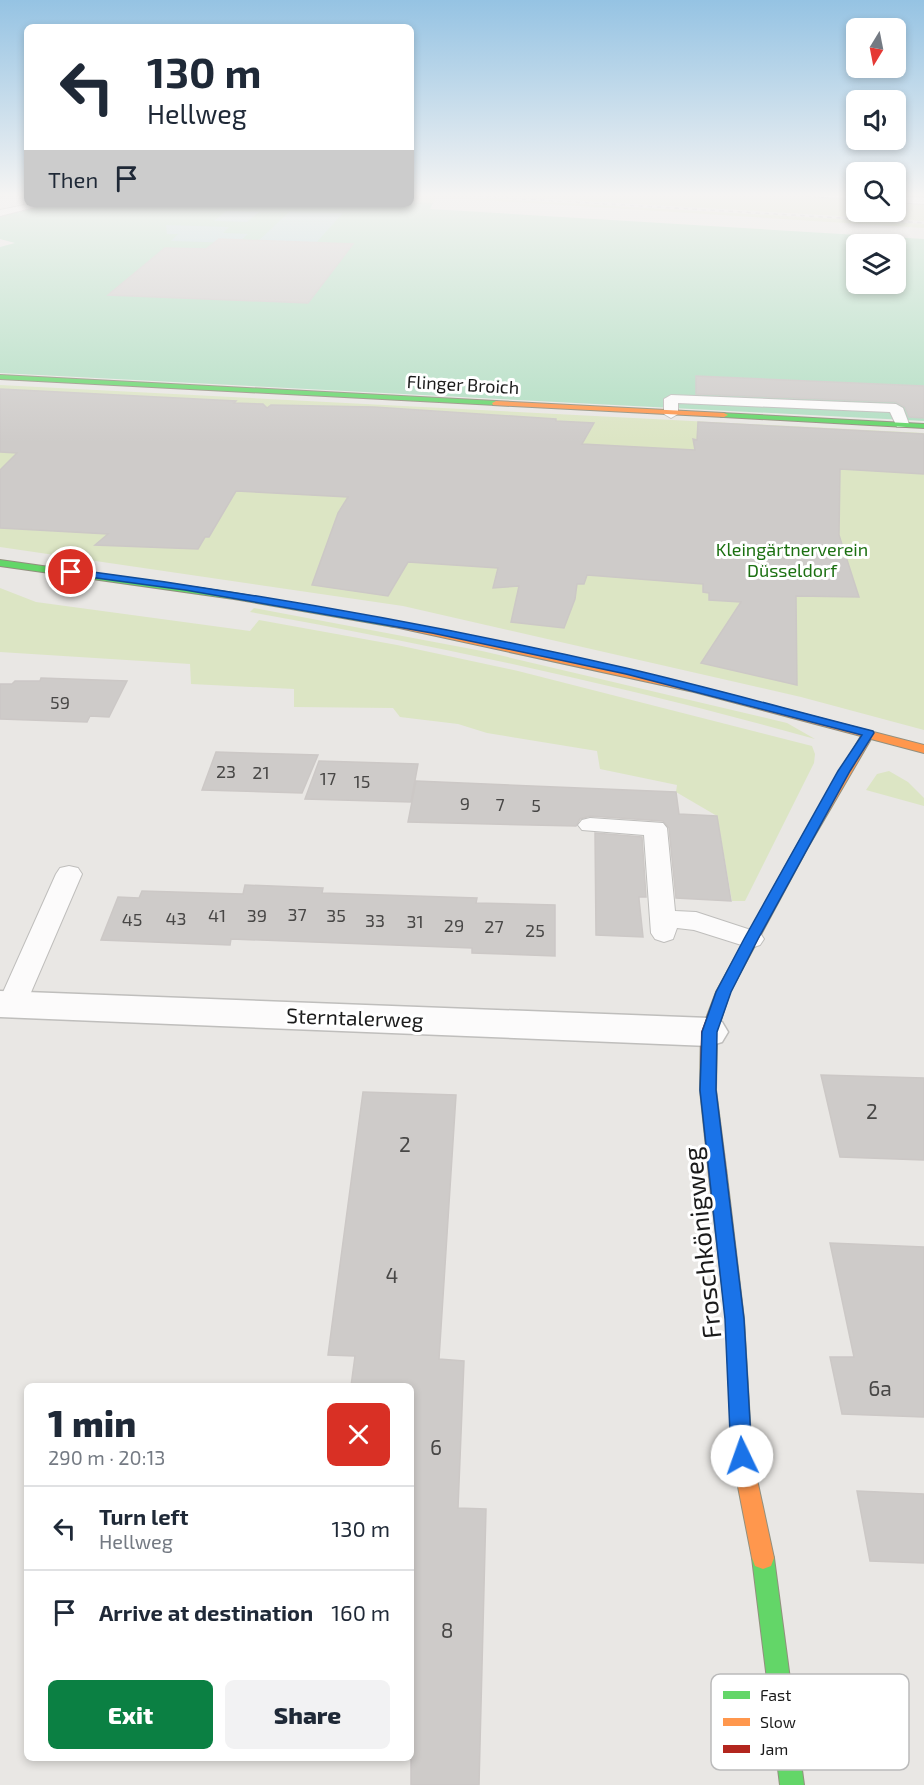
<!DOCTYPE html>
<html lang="en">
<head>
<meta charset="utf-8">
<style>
  body { margin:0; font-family:"Exo 2",sans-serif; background:#f2f2f3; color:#1f2937; height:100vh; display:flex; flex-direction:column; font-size:22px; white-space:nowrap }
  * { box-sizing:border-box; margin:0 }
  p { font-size:20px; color:#747a83 }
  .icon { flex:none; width:33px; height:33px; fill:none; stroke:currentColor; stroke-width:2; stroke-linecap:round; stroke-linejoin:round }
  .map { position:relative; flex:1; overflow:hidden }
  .sheet { position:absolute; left:24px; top:1383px; width:390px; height:378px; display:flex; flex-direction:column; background:#fff; border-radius:9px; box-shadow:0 3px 9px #0003 }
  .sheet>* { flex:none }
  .banner { position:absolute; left:24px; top:24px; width:390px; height:183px; border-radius:9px; box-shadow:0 3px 9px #0003; background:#fff; color:#1f2937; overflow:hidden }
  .needle { width:39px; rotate:190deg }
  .buttons { position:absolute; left:846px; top:18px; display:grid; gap:12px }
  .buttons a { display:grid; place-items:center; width:60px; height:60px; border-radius:9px; background:#fff; box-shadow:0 3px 9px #0003; font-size:30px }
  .pin { position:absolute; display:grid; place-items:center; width:51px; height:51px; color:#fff; margin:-26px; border:3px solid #fff; border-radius:50%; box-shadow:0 2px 6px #0007 }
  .me { position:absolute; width:66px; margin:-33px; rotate:357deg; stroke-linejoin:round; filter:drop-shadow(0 0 4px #0008) }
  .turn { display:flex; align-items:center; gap:21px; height:126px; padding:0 24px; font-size:27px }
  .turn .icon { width:78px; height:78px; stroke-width:2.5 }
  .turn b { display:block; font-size:42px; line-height:51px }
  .then { display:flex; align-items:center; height:57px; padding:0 24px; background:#0003; gap:12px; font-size:22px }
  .round { display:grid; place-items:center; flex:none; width:63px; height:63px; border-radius:9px; background:#f2f2f3 }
  .overview { display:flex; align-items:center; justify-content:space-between; height:102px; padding:0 24px }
  h1 { font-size:36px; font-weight:800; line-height:45px }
  .action { display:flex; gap:12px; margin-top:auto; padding:12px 24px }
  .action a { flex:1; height:69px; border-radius:9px; background:#0b8043; color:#fff; font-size:24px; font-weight:800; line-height:69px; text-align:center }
  .action a+a { background:#f2f2f3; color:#1f2937 }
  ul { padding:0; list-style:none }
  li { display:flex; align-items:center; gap:18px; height:84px; padding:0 24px; border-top:2px solid #e0e1e3 }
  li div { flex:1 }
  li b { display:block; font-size:22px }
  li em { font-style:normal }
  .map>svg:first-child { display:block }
  .grass { fill:#dce5c4 }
  .pitch { fill:#b1dec2; fill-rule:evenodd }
  .water { fill:#b9dadb }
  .building { fill:#cecbc9; stroke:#ccc8c6; stroke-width:1.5 }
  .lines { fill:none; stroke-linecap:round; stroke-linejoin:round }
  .lane-casing { stroke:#bfbebc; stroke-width:2 }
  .street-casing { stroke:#bfbebc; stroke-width:3 }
  .fast-casing { stroke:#92907e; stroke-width:2 }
  .slow-casing { stroke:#92907e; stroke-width:2 }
  .jam-casing { stroke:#92907e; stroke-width:2 }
  .lane { fill:#fcfbfb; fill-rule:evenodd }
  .street { fill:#fcfbfb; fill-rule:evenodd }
  .fast { fill:#63d668; fill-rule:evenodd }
  .slow { fill:#ff974d; fill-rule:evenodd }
  .jam { fill:#b3261e; fill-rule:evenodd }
  .rail { stroke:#c9c8c8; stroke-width:1.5; stroke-dasharray:4.5 4.5; stroke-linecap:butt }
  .route { fill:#1a73e8; stroke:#114b97; stroke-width:1.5 }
  .labels { text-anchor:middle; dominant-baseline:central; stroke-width:6; stroke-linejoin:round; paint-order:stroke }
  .far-street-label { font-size:18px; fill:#1b1b1b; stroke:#fff }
  .far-park-label { font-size:18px; fill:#1c7012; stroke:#fff }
  .number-label { font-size:18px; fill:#484746 }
  .street-label { font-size:21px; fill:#1b1b1b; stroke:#fff }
  .near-number-label { font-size:21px; fill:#484746 }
  .near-street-label { font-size:26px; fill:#1b1b1b; stroke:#fff }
  .key { fill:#fff; stroke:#bbb; stroke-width:1.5 }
  .key-label { font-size:16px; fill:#1b1b1b }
</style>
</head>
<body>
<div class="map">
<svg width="924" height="1785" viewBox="0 0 924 1785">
  <rect width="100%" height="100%" fill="#e9e7e4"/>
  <!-- grass -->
  <path class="grass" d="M 448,193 L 856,193 L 856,212 L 896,212 L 896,193 L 924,193 L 924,221 Z
    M 411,194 L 924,224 L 924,228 L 436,197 L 433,203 L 411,202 Z
    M 0,385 L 924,433 L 924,730 L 801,697 L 403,606 L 0,547 Z
    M 0,588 L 36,602 L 250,631 L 259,620 L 397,645 L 518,671 L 812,746 L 815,754 L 814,763 L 745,901 L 732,901 L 717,816 L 676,792 L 677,785 L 600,769 L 597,751 L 487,733 L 458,724 L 400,717 L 393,708 L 294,707 L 294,689 L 191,684 L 190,664 L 0,652 Z
    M 254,608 L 482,651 L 787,723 L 815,739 C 629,687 440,646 250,612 Z
    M 889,771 L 908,782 L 924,798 L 924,806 L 866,790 L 877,774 Z"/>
  <!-- pitch -->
  <path class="pitch" d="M 411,202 L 433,203 L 430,209 L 924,239 L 924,421 L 0,373 L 0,247 L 15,243 L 0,239 L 0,214 L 46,204 ZM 856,244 L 896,244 L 896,284 L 856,284 Z"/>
  <!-- water -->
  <path class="water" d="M 226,211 L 259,212 L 247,222 L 214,221 Z
    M 289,212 L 343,213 L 313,246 L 255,244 Z
    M 166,225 L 229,227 L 223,233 L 248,234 L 238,243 L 171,241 L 178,234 L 167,234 Z"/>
  <!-- building -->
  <path class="building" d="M 219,239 L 353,244 L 308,303 L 108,295 L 165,248 L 206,249 Z
    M 696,376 L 924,386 L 924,418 L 909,417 L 905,407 L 896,402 L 696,394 Z
    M 0,389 L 236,401 L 234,403 L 263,404 L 267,408 L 271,405 L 374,407 L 556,419 L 556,421 L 594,423 L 582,444 L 695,450 L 693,439 L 697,440 L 698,422 L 924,434 L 924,474 L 840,469 L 839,535 L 859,597 L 796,596 L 797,685 L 701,663 L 741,602 L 709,600 L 709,593 L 703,592 L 703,584 L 587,575 L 584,584 L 577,584 L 575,599 L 564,628 L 511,622 L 519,586 L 493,588 L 498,568 L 408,562 L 388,596 L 312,585 L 338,513 L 348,497 L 236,491 L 209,537 L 205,537 L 198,549 L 95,545 L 108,534 L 0,528 L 0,470 L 17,453 L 0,452 Z
    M 41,678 L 127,681 L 109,717 L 90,716 L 87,722 L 0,719 L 0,684 L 12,684 L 15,681 L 40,681 Z
    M 216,752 L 283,754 L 318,755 L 302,793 L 202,790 Z
    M 319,761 L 418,764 L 411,802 L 305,799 Z
    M 416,781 L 676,792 L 679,814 L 717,816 L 731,901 L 676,898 L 669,828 L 663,821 L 590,816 L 580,819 L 576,826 L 408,822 Z
    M 595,833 L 642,837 L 646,897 L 639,897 L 639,899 L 643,937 L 596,935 Z
    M 245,885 L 323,888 L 322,893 L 477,898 L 476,903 L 555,905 L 555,956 L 472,953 L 472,948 L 231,939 L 230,945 L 101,940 L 118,897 L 139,898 L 142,891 L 243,894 Z
    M 821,1075 L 924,1078 L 924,1160 L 840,1157 Z
    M 363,1092 L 456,1095 L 439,1359 L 464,1361 L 458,1508 L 486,1509 L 479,1785 L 411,1785 L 411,1386 L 351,1386 L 355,1356 L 328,1355 Z
    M 830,1243 L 924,1247 L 924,1417 L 842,1414 L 830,1357 L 854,1357 Z
    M 857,1491 L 924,1494 L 924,1563 L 870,1561 Z"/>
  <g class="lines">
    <defs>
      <path id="lane" d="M 803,193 L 856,193 L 856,199 L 807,196 Z
        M 896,196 L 924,198 L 924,204 L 896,202 Z
        M 29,204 L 47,204 L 0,216 L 0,210 Z
        M 671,395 L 896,404 L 903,408 L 909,424 L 907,427 L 897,427 L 890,412 L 678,403 L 678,414 L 671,418 L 664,414 L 664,399 Z
        M 590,818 L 663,823 L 667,828 L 675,911 L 696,912 L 760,933 L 764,939 L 760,945 L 751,948 L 694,930 L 677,928 L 673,939 L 664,942 L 655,939 L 651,933 L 644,835 L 582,830 L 578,825 L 582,820 Z
        M 69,866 L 78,868 L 82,874 L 26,1004 L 22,1011 L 12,1014 L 2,1011 L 0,999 L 56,874 L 60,868 Z"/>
      <path id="street" d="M 0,991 L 709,1018 L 722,1022 L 728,1032 L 722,1042 L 709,1046 L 0,1017 Z"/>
      <path id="fast" d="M 0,375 L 496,401 L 500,403 L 496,405 L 0,379 Z
        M 721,413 L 924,424 L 924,428 L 724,417 L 721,417 Z
        M 0,560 L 234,593 L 394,621 L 399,624 L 394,627 L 234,599 L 0,566 Z
        M 763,1547 L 771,1550 L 774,1558 L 804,1785 L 780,1785 L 752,1558 L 755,1550 Z"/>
      <path id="slow" d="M 496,401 L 724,413 L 728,415 L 724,417 L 493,405 L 492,403 Z
        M 394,621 L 695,686 L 924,745 L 924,753 L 871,739 L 807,849 L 801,853 L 795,849 L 861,736 L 694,692 L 390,626 L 390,622 Z
        M 718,1169 L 724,1171 L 727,1176 L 744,1319 L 752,1456 L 774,1558 L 771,1566 L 763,1569 L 755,1566 L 752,1558 L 732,1456 L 726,1319 L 709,1176 L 712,1171 Z"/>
      <path id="jam" d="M 801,845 L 807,849 L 730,992 L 717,1032 L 716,1090 L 727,1176 L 724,1181 L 718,1183 L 712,1181 L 709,1176 L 700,1090 L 701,1032 L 716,992 L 795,849 Z"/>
    </defs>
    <!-- lane casing -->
    <use href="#lane" class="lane-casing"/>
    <!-- street casing -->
    <use href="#street" class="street-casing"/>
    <!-- fast casing -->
    <use href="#fast" class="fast-casing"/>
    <!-- slow casing -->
    <use href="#slow" class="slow-casing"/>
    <!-- jam casing -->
    <use href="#jam" class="jam-casing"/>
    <!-- lane -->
    <use href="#lane" class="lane"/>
    <!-- street -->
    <use href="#street" class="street"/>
    <!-- fast -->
    <use href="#fast" class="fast"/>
    <!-- slow -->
    <use href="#slow" class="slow"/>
    <!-- jam -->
    <use href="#jam" class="jam"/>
    <!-- rail -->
    <path class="rail" d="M 423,193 L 924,223
      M 0,197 L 27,195"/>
  </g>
  <!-- sky -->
  <linearGradient id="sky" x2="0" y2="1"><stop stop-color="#95c3e3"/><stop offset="0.44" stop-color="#f5f4f3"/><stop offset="1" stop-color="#f5f4f3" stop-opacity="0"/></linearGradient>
  <rect width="924" height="443" fill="url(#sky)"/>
  <!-- route -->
  <path class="route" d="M 71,569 C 257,593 442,626 626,668 C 708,687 790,710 873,731 L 874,733 L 850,771 L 758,939 L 731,992 L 717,1032 L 716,1090 L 744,1319 L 752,1456 L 749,1463 L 742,1466 L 734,1463 L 731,1456 L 725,1319 L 700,1090 L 702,1032 L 716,992 L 744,939 L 838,771 L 862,735 L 626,674 L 432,633 L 185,590 L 67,574 L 67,570 Z"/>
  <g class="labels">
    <!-- far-street labels -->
    <g class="far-street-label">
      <text transform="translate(463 384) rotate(3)">Flinger Broich</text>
    </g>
    <!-- far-park labels -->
    <g class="far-park-label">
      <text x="792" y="549">Kleingärtnerverein<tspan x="792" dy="21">Düsseldorf</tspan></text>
    </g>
    <!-- number labels -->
    <g class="number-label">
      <text x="60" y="702">59</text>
      <text x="226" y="771">23</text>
      <text x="261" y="772">21</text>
      <text x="328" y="778">17</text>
      <text x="362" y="781">15</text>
      <text x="465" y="803">9</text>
      <text x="500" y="804">7</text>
      <text x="536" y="805">5</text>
      <text x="297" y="914">37</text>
      <text x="217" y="915">41</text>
      <text x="257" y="915">39</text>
      <text x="336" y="915">35</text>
      <text x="176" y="918">43</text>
      <text x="132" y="919">45</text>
      <text x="375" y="920">33</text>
      <text x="415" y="921">31</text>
      <text x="454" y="925">29</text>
      <text x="494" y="926">27</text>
      <text x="535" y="930">25</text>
    </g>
    <!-- street labels -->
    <g class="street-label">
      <text transform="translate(355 1017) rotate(2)">Sterntalerweg</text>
    </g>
    <!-- near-number labels -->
    <g class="near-number-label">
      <text x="872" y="1110">2</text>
      <text x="405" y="1143">2</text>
      <text x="392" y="1274">4</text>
      <text x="880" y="1387">6a</text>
      <text x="436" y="1446">6</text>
      <text x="447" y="1629">8</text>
    </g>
    <!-- near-street labels -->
    <g class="near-street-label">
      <text transform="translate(701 1243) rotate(-96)">Froschkönigweg</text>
    </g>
  </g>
  <!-- legend -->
  <rect x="711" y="1674" width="198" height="96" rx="9" class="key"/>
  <rect x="723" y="1691" width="27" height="8" fill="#63d668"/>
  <rect x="723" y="1718" width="27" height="8" fill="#ff974d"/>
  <rect x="723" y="1745" width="27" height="8" fill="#b3261e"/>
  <g class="key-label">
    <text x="760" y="1701">Fast</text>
    <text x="760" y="1728">Slow</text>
    <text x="760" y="1755">Jam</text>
  </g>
</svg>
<div class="buttons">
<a><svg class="needle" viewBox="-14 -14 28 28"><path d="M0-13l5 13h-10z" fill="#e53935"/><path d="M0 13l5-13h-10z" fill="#747a83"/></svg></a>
<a><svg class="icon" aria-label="sound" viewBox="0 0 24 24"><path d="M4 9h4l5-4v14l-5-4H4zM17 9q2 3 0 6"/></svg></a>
<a><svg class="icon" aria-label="search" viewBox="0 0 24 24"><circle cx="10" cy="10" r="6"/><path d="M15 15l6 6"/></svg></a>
<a><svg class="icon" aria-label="layers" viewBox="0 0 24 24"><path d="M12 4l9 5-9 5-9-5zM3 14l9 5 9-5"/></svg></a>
</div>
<div class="pin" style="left:71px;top:572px;background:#d93025"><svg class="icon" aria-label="arrive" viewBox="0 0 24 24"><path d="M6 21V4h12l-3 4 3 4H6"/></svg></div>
<svg class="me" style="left:742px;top:1456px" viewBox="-20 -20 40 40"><circle r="19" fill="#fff"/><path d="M0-13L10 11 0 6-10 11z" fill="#1a73e8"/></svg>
<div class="banner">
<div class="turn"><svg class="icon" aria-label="left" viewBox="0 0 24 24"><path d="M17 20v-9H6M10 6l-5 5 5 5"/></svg><div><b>130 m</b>Hellweg</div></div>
<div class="then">Then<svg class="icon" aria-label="arrive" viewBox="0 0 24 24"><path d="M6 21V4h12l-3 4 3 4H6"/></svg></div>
</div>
<section class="sheet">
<div class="overview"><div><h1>1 min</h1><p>290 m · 20:13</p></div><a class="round" style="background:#d93025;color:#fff"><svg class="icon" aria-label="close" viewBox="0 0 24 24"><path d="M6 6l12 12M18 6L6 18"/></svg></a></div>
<ul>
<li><svg class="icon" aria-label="left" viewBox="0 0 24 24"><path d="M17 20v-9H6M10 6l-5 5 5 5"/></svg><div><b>Turn left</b><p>Hellweg</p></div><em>130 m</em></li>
<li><svg class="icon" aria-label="arrive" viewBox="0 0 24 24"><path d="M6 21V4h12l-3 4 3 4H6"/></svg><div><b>Arrive at destination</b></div><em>160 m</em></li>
</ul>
<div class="action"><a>Exit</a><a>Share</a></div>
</section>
</div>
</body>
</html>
